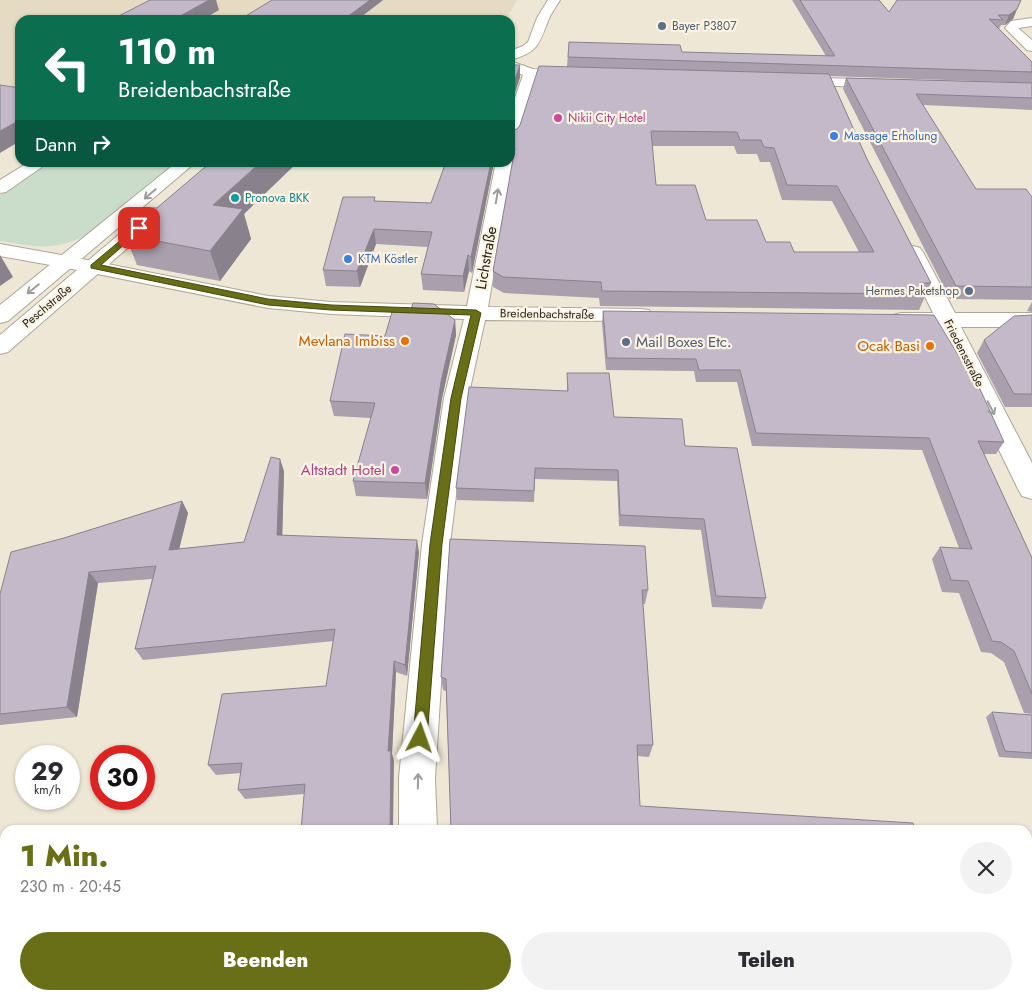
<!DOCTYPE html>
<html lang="de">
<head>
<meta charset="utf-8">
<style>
  body { margin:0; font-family:Jost,sans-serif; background:#f2f2f3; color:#2b2b33; height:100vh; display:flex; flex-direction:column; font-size:19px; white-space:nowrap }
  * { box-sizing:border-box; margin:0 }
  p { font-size:16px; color:#7c7c81 }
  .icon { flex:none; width:28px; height:28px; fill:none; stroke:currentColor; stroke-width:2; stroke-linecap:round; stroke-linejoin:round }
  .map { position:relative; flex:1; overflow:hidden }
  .details { position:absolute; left:0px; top:825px; width:1032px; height:175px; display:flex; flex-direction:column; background:#fff; border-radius:15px 15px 0 0; box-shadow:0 1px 4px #0004 }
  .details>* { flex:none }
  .banner { position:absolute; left:15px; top:15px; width:500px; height:152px; border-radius:15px; box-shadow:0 1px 4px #0004; background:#0b6e4f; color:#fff; overflow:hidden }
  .speed { position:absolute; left:15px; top:745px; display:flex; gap:10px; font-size:25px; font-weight:700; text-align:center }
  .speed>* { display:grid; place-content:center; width:65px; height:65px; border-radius:50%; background:#fff; box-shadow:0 1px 4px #0004; line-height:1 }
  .speed small { font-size:12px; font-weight:400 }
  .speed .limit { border:8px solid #d22; background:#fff; color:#111 }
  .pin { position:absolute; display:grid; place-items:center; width:42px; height:42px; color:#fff; margin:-21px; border-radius:10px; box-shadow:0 2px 8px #0006 }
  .me { position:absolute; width:55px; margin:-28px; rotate:4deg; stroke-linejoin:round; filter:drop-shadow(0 0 4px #0008) }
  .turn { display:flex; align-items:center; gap:18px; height:105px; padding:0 20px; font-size:22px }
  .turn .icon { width:65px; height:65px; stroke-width:2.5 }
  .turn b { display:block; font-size:35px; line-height:42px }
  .then { display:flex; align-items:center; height:48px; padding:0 20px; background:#0003; gap:10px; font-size:19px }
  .round { display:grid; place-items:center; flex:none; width:52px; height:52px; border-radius:26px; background:#f2f2f3 }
  .head { display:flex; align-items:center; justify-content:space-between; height:85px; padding:0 20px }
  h1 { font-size:30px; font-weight:800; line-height:38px; color:#686f16 }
  .cta { display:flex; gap:10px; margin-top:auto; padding:10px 20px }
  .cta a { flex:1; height:58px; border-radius:30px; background:#686f16; color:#fff; font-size:20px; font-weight:800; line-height:58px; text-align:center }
  .cta a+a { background:#f2f2f3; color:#2b2b33 }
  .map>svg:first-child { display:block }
  .built { fill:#e5dac2 }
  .green { fill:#caddca }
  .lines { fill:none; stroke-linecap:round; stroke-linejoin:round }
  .minor-casing { stroke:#aea796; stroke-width:2 }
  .tertiary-casing { stroke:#aea796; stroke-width:2 }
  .secondary-casing { stroke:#aea796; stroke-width:2 }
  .minor { fill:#fff; fill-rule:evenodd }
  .tertiary { fill:#fff; fill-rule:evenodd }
  .secondary { fill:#fff; fill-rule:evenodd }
  .wall { fill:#a99fad; fill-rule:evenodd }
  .shaded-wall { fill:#89828d }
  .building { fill:#c4b9c9; stroke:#89828d; fill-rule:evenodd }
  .oneway { stroke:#9d9c98 }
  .route { fill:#686f16; stroke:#44480e }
  .service-dot { fill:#5c6f8a; stroke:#fcf4e2; stroke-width:2 }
  .hotel-dot { fill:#d1479c; stroke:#fcf4e2; stroke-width:2 }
  .shop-dot { fill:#3f7fe0; stroke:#fcf4e2; stroke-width:2 }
  .culture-dot { fill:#0f9aa8; stroke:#fcf4e2; stroke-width:2 }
  .food-dot { fill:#e8710a; stroke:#fcf4e2; stroke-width:2 }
  .labels { text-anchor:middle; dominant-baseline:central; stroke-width:4.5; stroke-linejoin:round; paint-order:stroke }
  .far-service-label { font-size:12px; fill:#4e5e75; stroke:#fcf4e2; text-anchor:start }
  .far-hotel-label { font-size:12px; fill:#b23c85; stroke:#fcf4e2; text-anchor:start }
  .far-shop-label { font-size:12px; fill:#366cbe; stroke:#fcf4e2; text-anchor:start }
  .far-culture-label { font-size:12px; fill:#0d838f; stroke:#fcf4e2; text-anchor:start }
  .far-street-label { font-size:12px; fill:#25221b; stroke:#fcf4e2 }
  .street-label { font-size:15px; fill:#25221b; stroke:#fcf4e2 }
  .food-label { font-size:15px; fill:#c56008; stroke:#fcf4e2; text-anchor:end }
  .service-label { font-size:15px; fill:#4e5e75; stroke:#fcf4e2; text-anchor:start }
  .hotel-label { font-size:15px; fill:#b23c85; stroke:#fcf4e2; text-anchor:end }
</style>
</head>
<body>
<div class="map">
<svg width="1032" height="1000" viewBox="0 0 1032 1000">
  <rect width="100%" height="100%" fill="#efe7d5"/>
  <!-- built -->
  <path class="built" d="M 0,0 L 517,0 L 506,20 L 20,20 L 20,141 L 0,152 Z"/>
  <!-- green -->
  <path class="green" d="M 52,162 L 169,163 L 169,171 L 84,236 C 52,252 34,246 0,241 L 0,195 Z"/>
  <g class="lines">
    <defs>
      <path id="minor" d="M 1032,18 L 1032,26 L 1018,28 L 1032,40 L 1032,51 L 1027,50 L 1005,28 L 1011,21 Z
        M 510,61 L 533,69 L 573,70 L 580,74 L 573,78 L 537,77 L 518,139 L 516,142 L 510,144 L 510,112 L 523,75 L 510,70 Z
        M 796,77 L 883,80 L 888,81 L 890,84 L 888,87 L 883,88 L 791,84 L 789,81 L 791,78 Z
        M 510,158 L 513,162 L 488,307 L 641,309 L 649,310 L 652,315 L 649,320 L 641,321 L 485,320 L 468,398 L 450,544 L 435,778 L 437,830 L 399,830 L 399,778 L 422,544 L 444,398 L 464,319 L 331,314 L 268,308 L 67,268 L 60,266 L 57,262 L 60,258 L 67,256 L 268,296 L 331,302 L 467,306 L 496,162 L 510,162 Z
        M 913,246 L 920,248 L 923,252 L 955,313 L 1032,313 L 1032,327 L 961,327 L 1032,463 L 1032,499 L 1022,496 L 1018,489 L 939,327 L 901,327 L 893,325 L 890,320 L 893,315 L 901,313 L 933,313 L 903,252 L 906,248 Z
        M 399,995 L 443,995 L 444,1000 L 400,1000 Z"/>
      <path id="tertiary" d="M 29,162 L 49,162 L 6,192 L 0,193 L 0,180 Z
        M 0,244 L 67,256 L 74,258 L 77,262 L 74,266 L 67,268 L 0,256 Z"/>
      <path id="secondary" d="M 548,0 L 560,0 C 556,7 551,13 548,21 C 539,45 537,53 510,60 L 510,51 L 523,46 L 528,42 L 537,18 Z
        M 177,162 L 196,162 L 8,321 L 0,323 L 0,305 Z
        M 155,208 L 162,210 L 164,214 L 162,218 L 8,352 L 0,354 L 0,335 L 148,210 Z"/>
    </defs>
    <!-- minor casing -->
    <use href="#minor" class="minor-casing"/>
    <!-- tertiary casing -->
    <use href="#tertiary" class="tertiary-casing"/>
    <!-- secondary casing -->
    <use href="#secondary" class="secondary-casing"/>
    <!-- minor -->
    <use href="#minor" class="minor"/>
    <!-- tertiary -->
    <use href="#tertiary" class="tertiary"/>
    <!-- secondary -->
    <use href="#secondary" class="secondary"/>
  </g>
  <!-- wall -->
  <path class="wall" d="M 383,0 L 357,20 L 245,20 L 244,17 Z
    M 792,0 L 879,0 L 889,12 L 1021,0 L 1013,19 L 1005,25 L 1001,25 L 999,29 L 1032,62 L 1032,83 L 830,76 L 867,159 L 931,283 L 919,310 L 600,306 L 599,298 L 504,293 L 493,287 L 493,271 L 513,160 L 510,156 L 510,131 L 517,129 L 567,66 L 569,42 L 682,52 L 826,56 ZM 652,146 L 734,146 L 737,154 L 757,154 L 760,162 L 770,162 L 782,200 L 832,201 L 859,252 L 794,252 L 706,220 L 656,185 Z
    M 846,78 L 1032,83 L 1032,110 L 923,105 L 976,189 L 1032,197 L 1032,300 L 950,299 L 843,89 Z
    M 446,162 L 494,162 L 472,273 L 469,271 L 464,292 L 423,290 L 421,274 L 428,247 L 376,244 L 360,287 L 326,286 L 323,270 L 375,197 L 375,201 L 431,203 Z
    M 244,214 L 251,239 L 220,281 L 137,265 L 125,235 Z
    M 1032,302 L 1032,312 L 1027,311 Z
    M 603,311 L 1004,442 L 996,454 L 984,454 L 1032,558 L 1032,714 L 1024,713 L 1004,662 L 991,653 L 981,652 L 959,593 L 942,592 L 932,559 L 940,547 L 959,548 L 922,450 L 752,446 L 737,382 L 696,382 L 694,371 L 606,370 L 602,323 Z
    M 1032,315 L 1032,407 L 1005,407 L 977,353 L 984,340 Z
    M 455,320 L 456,335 L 442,398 L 427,499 L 356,496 L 353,481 L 371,418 L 334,416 L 330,401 Z
    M 567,373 L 614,417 L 685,446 L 766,598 L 762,609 L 712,607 L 701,530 L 619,526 L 617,481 L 535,479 L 534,502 L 457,500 L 456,488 L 567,391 Z
    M 284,471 L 282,535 L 419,552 L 407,676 L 396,672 L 392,754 L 394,761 L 304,794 L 245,799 L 238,790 L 241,773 L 216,775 L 208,765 L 326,686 L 334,641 L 143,660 L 135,649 L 152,579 L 98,583 L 77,717 L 0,725 L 0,594 L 64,538 L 182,501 L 188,513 L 179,549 L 244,542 Z
    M 450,539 L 648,590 L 645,604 L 643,604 L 653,745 L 649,757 L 638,756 L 451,830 L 446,691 L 443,690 L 441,677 Z
    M 992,712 L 1032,715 L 1032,759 L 999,757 L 986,717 Z
    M 5,995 L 238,995 L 187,1000 L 0,1000 Z
    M 734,995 L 958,995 L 959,1000 L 735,1000 Z"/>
  <!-- shaded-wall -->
  <path class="shaded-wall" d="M 209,0 L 216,0 L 219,10 L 202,20 L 173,20 Z
    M 370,0 L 383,0 L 357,20 L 343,20 Z
    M 1017,9 L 1013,19 L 1005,25 L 1009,15 Z
    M 520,65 L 520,78 L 510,107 L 510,93 Z
    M 20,120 L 20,141 L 0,153 L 0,131 Z
    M 261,162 L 298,162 L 244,214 L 251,239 L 220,281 L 210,251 L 213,205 Z
    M 491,162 L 494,162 L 472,273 L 471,257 Z
    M 374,229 L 376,244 L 360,287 L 357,271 Z
    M 0,255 L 13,277 L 0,286 Z
    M 468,255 L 469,271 L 464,292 L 463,276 Z
    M 455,320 L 456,335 L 442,398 L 427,499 L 425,483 L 441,382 Z
    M 280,459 L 284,471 L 282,547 L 277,535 Z
    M 182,501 L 188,513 L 176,562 L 169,550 Z
    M 417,540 L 419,552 L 407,676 L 405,665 Z
    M 89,572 L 98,583 L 77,717 L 67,707 Z
    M 394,661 L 396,672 L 392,754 L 394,761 L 393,830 L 390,830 L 388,751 Z"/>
  <!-- building -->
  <path class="building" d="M 150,0 L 209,0 L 173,20 L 111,20 Z
    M 272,0 L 370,0 L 343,20 L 273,20 L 244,17 Z
    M 800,0 L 879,0 L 889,12 L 897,0 L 1021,0 L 1017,9 L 1009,15 L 998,15 L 1003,20 L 989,19 L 1032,62 L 1032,72 L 568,57 L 569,42 L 680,45 L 682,52 L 835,56 Z
    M 510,65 L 520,65 L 510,93 Z
    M 539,66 L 829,74 L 867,159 L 931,283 L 920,283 L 926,294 L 602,291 L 601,282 L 503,277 L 493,271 L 515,148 L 510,142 L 510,131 L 517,129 L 520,125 ZM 651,131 L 737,132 L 740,140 L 761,140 L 764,147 L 774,148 L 787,185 L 837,186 L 874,252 L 794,252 L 790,242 L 766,242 L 757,220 L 706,220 L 695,185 L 656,185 Z
    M 846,78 L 1032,83 L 1032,98 L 916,94 L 976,189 L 1026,189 L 1032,197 L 1032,287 L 956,286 Z
    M 0,85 L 20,88 L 20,120 L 0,131 Z
    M 211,162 L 261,162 L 213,205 L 243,209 L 210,251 L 125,235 Z
    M 446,162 L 491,162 L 471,257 L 468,255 L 463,276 L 421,274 L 432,232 L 374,229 L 357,271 L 323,270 L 343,197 L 375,197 L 374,201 L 431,203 Z
    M 413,303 L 434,304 L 455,320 L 441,382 L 425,483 L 353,481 L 375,403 L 330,401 L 345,334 L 385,336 L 392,312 L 410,313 Z
    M 603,311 L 934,315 L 961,360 L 965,356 L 1004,442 L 978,441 L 1032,558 L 1032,694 L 1014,651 L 1001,642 L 992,641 L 968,581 L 951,580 L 940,547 L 972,549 L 929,438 L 756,433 L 740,370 L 699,370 L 696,359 L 607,358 Z
    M 1032,315 L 1032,394 L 1014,394 L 984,340 L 1014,316 Z
    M 567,373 L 609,373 L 614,417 L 682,419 L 685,446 L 737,448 L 766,598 L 716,596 L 704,519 L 620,515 L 618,470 L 535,468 L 534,491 L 456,488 L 469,387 L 568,391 Z
    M 271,457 L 280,459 L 277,535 L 417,540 L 405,665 L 394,661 L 388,751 L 391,751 L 390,830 L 301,830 L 305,784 L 238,790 L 242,763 L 208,765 L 222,694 L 326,686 L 335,629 L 135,649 L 156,566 L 89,572 L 67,707 L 0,714 L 0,594 L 11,552 L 64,538 L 182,501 L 169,550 L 244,542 Z
    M 450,539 L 645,546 L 648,590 L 642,590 L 653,745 L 637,745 L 640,806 L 913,823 L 915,830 L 451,830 L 446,679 L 441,677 Z
    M 992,712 L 1032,715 L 1032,753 L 1005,751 Z
    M 5,919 L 5,995 L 180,995 L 129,1000 L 0,1000 L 0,927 L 2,920 Z
    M 741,995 L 792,995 L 804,996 L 804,995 L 958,995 L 959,1000 L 741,1000 Z"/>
  <!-- one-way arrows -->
  <defs><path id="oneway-shaft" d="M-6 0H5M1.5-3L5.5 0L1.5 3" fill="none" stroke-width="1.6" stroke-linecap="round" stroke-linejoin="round" transform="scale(1.25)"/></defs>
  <g class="oneway">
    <use href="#oneway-shaft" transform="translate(150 194) rotate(140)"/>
    <use href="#oneway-shaft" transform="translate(497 196) rotate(-80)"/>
    <use href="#oneway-shaft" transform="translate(33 289) rotate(141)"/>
    <use href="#oneway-shaft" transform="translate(991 408) rotate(63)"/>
    <use href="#oneway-shaft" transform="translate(418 781) rotate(-89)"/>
  </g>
  <!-- route -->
  <path class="route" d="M 139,225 L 143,228 L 142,229 L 101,265 L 268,299 L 331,305 L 476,310 L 481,313 L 461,398 L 442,544 L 427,738 L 425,743 L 420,745 L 415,743 L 413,738 L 430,544 L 451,398 L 471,315 L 331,310 L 268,305 L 91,268 L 91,265 Z"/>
  <!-- markers -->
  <g class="service-dot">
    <circle cx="662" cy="26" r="5"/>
    <circle cx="969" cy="291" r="5"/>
    <circle cx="626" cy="342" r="5"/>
  </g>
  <g class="hotel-dot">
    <circle cx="558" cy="118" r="5"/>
    <circle cx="395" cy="470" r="5"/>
  </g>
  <g class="shop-dot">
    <circle cx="834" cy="136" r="5"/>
    <circle cx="348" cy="259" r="5"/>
  </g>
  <circle class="culture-dot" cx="235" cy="198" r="5"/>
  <g class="food-dot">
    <circle cx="405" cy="341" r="5"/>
    <circle cx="930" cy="346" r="5"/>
  </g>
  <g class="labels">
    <!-- far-service labels -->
    <g class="far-service-label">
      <text x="672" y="26">Bayer P3807</text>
      <text x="959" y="291" text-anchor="end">Hermes Paketshop</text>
    </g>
    <!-- far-hotel labels -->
    <g class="far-hotel-label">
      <text x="568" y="118">Nikii City Hotel</text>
    </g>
    <!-- far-shop labels -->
    <g class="far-shop-label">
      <text x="844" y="136">Massage Erholung</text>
      <text x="358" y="259">KTM Köstler</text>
    </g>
    <!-- far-culture labels -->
    <g class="far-culture-label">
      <text x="245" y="198">Pronova BKK</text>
    </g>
    <!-- far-street labels -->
    <g class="far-street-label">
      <text transform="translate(47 306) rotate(-40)">Peschstraße</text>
      <text transform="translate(547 314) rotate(1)">Breidenbachstraße</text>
      <text transform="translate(964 353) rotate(63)">Friedensstraße</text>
    </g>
    <!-- street labels -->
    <g class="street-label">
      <text transform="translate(486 258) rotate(-80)">Lichstraße</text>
    </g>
    <!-- food labels -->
    <g class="food-label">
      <text x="395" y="341">Mevlana Imbiss</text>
      <text x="920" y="346">Ocak Basi</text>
    </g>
    <!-- service labels -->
    <g class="service-label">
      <text x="636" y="342">Mail Boxes Etc.</text>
    </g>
    <!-- hotel labels -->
    <g class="hotel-label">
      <text x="385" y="470">Altstadt Hotel</text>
    </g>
  </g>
</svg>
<div class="speed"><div>29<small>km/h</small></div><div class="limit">30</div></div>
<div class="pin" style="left:139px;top:228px;background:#d93025"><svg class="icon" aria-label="arrive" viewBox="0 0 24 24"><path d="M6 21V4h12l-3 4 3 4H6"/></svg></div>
<svg class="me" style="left:420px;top:738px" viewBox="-20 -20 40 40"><path d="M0-17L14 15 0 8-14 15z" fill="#686f16" stroke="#fff" stroke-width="4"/></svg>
<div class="banner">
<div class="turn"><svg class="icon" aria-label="left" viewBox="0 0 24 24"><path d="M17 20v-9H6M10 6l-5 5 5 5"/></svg><div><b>110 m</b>Breidenbachstraße</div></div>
<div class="then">Dann<svg class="icon" aria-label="right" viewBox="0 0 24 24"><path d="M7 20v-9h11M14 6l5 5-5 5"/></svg></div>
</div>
<section class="details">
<div class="head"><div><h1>1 Min.</h1><p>230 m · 20:45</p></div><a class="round"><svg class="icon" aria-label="close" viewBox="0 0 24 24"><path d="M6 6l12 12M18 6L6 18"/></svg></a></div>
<div class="cta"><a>Beenden</a><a>Teilen</a></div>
</section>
</div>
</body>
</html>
